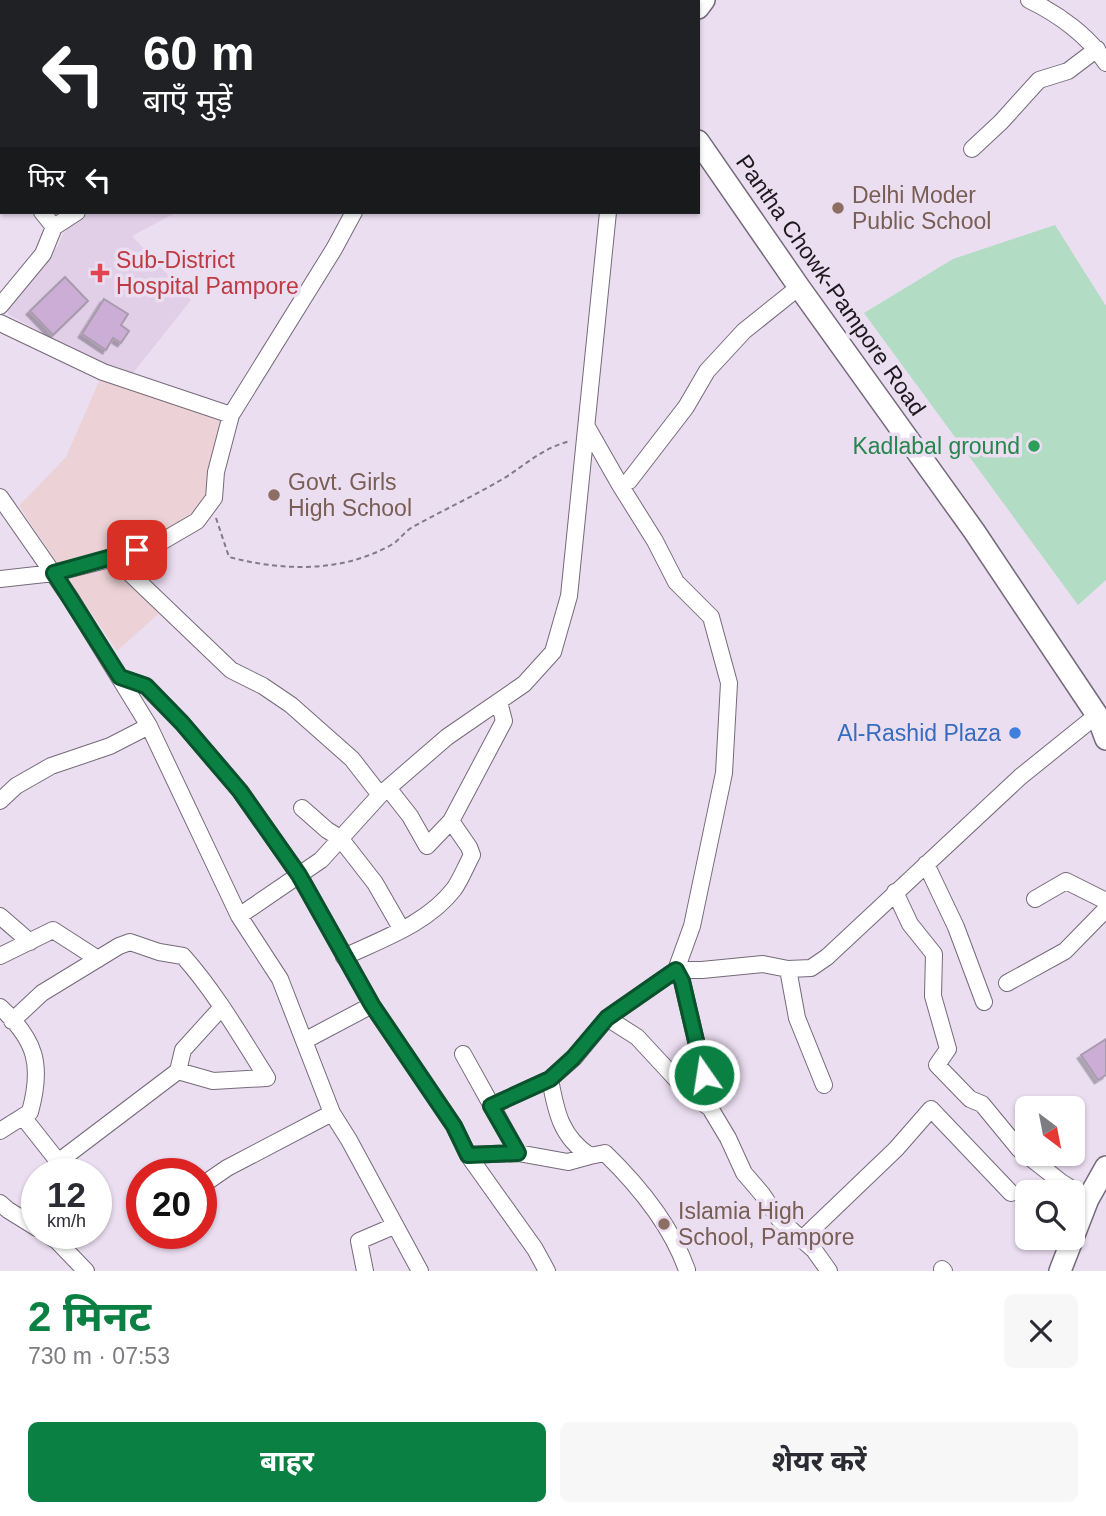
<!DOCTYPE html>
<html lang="hi">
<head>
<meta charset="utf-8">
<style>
  body { margin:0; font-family:Helvetica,"Noto Sans Devanagari",sans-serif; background:#f7f7f7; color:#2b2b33; height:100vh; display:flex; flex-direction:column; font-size:26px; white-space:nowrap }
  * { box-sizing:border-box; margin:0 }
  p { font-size:23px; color:#7c7c81 }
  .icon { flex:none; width:38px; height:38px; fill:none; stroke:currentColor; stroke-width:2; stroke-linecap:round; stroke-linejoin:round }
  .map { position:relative; height:1271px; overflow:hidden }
  .details { display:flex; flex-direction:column; background:#fff; flex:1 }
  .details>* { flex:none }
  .top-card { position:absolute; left:0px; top:0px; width:700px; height:214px; box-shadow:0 2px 5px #0004; background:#202124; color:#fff; overflow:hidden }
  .needle { width:46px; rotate:148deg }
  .tools { position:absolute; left:1015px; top:1096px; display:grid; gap:14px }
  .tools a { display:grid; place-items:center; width:70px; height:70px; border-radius:10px; background:#fff; box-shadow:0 2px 5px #0004; font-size:35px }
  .speed { position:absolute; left:21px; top:1158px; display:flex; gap:14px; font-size:35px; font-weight:700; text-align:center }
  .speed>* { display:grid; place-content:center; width:91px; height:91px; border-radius:50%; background:#fff; box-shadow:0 2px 5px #0004; line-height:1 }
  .speed small { font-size:18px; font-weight:400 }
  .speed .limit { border:10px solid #d22; background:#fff; color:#111 }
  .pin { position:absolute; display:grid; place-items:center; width:60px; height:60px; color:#fff; margin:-30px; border-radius:14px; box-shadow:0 4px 10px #0006 }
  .me { position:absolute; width:77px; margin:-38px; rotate:347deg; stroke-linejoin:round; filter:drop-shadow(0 0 5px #0008) }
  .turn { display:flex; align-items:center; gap:24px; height:147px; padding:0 28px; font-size:32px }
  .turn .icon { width:91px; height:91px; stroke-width:2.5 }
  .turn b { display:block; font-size:49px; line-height:60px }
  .then { display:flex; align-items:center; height:66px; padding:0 28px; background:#0003; gap:14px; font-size:26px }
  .round { display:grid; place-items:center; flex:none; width:74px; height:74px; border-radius:10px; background:#f7f7f7 }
  .headline { display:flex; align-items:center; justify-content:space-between; height:119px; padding:0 28px }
  h1 { font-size:42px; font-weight:700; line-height:52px; color:#0b8043 }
  .primary-button { display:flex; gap:14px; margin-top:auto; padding:14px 28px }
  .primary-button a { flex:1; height:80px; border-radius:10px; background:#0b8043; color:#fff; font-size:28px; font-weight:700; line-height:80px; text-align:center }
  .primary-button a+a { background:#f7f7f7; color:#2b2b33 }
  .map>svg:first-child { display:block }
  .built { fill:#e1cfe8 }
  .education { fill:#ecd2d6 }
  .green { fill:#b2dcc3 }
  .building { fill:#cbadd6; stroke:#a89bad; stroke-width:2; filter:url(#shadow) }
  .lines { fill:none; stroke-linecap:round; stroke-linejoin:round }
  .minor-casing { stroke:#756a7a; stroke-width:18 }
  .major-casing { stroke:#756a7a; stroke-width:24 }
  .path { stroke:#837a87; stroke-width:2; stroke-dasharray:5 3.5; stroke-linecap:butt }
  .minor { stroke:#fff; stroke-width:16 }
  .major { stroke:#fff; stroke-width:21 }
  .route-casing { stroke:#07532c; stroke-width:18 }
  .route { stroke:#0b8043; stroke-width:12 }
  .education-dot { fill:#8d6e63; stroke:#ebdef1; stroke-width:2.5 }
  .health-dot { fill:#e0444e; stroke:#ebdef1; stroke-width:2.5 }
  .leisure-dot { fill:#2e9e5b; stroke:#ebdef1; stroke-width:2.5 }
  .shop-dot { fill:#3f7fe0; stroke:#ebdef1; stroke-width:2.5 }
  .labels { text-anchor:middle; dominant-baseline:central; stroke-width:7; stroke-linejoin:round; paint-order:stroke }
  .education-label { font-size:23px; fill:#785e54; stroke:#ebdef1; text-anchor:start }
  .health-label { font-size:23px; fill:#be3a42; stroke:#ebdef1; text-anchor:start }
  .street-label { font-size:23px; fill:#1c181e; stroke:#ebdef1 }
  .leisure-label { font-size:23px; fill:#27864d; stroke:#ebdef1; text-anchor:end }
  .shop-label { font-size:23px; fill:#366cbe; stroke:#ebdef1; text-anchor:end }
</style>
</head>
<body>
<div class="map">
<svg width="1106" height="1271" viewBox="0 0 1106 1271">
  <defs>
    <filter id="shadow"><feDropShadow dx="-3.5" dy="3.5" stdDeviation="0" flood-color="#0004"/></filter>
  </defs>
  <rect width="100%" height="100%" fill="#ebdef1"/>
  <!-- built -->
  <path class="built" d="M 91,212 L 175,213 L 132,236 L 191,300 L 129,378 L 95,363 L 8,314 L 6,305 L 58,246 L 63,234 L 72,224 Z"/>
  <!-- education -->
  <path class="education" d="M 103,372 L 231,415 L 216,472 L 197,521 L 114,558 L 166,607 L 117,651 L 19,506 L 66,457 Z"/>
  <!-- green -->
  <path class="green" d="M 1055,225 L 1106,306 L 1106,580 L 1078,605 L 864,313 L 953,259 Z"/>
  <!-- building -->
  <path class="building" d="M 65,277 L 88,301 L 53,335 L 30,311 Z
    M 104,299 L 128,314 L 121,325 L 129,331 L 121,343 L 113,338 L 106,350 L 82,334 Z
    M 1106,1039 L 1106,1075 L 1098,1080 L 1081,1055 Z"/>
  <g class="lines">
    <defs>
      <path id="minor" d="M 87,0 L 88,2
        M 449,0 L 450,2
        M 1029,0 C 1058,14 1089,36 1106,63
        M 354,2 L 357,0
        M 642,2 L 643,0
        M 0,21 L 2,20
        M 972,149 L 1001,122 L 1039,80 L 1068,71 L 1097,49
        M 42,212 L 54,227
        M 0,306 L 43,254 L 54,227 L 77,212
        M 0,323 L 103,372 L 231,415
        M 587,427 L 620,485 L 629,481 L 686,407 L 707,371 L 744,331 L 799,287
        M 620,485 L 655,541 L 676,582 L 711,617 L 729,683 L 724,773 L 692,926 L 676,970 L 682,981 L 704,1075
        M 0,497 L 71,599 L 149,726 L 239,916 L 280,979 L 332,1113 L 349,1140 L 420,1271
        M 114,558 L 231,670 L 263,686 L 291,705 L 352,759 L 380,795
        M 0,579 L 54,573 L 114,558 L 161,542 L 197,521 L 214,498 L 216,472 L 231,415 L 334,249 L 354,212
        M 119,677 L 146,686 L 182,723 L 240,791 L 299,875 L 372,1005 L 454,1126 L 468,1155 L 535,1249 L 547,1271
        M 388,788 L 410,816 L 427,846 L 451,821 L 504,721 L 499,702
        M 0,801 L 16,786 L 51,766 L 110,746 L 149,726
        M 302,808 L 327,830 L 340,838 L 375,883 L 402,930
        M 926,864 L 956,927 L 984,1002
        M 895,892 L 910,924 L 934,954 L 933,996 L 948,1049 L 937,1065 L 970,1099 L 982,1104 L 1019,1149 L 1061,1182 L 1088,1199
        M 1035,899 L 1066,881 L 1106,901
        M 0,916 L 30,942
        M 239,916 L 321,860 L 380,795 L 447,737 L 524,684 L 553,652 L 569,596 L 608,212
        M 0,956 L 53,930 L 98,959
        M 344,957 C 382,939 427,924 454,889 C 461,879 466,866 472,855 L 469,847 L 451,821
        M 788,969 L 797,1018 L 824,1085
        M 1007,983 L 1065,951 L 1106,909
        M 0,1007 C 36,1040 43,1065 30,1112 L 0,1131
        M 607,1018 L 637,1037 L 687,1091 L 710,1108 L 728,1138 L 744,1173 L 762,1194 L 779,1219 L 814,1250 L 829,1271
        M 12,1021 L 42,993 L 119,946 L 130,942 L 159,952 L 183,956 C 216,993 241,1037 267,1078 L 213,1081 L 178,1071 L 183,1050 L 222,1007
        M 304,1041 L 372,1005
        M 463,1054 L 518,1153
        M 491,1106 L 550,1079
        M 23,1117 L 68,1174
        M 468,1155 L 518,1153 L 568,1162 L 590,1156
        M 58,1162 L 178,1071
        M 201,1186 L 227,1168 L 332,1113
        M 0,1203 L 8,1210 L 37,1228
        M 46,1234 L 57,1241 L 86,1271
        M 801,1240 L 896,1149 L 931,1109 L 1011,1193
        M 942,1269 L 944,1271
        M 687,1270 C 671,1225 639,1186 605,1153 L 590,1156 C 561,1137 556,1112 550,1079 L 574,1058 L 607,1018 L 676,970 L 702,970 L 763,964 L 788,969 L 811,968 L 827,957 L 1020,777 L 1097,715
        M 365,1271 L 359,1241 L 394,1226"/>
      <path id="major" d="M 583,0 L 584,2
        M 698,8 L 704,0
        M 698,141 L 799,287 L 974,531 L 1097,715 L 1106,739
        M 1060,1271 L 1088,1199 L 1106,1167"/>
    </defs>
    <!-- minor casing -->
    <use href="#minor" class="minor-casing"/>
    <!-- major casing -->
    <use href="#major" class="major-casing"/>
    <!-- path -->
    <path class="path" d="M 216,518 L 229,557 C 282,571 341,573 391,545 C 399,541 403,533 411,528 C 441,511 472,497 501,480 C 526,465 543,447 571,441"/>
    <!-- minor -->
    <use href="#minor" class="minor"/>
    <!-- major -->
    <use href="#major" class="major"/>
  </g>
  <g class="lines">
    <defs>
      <path id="route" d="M 137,550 L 54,573 L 120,677 L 146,686 L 182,723 L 240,791 L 299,875 L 372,1005 L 454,1126 L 468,1155 L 518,1153 L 491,1106 L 550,1079 L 573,1058 L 607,1018 L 676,970 L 682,981 L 704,1075"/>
    </defs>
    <!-- route casing -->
    <use href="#route" class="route-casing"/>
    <!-- route -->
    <use href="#route" class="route"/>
  </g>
  <!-- markers -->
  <g class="education-dot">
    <circle cx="838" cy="208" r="7"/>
    <circle cx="274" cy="495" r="7"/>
    <circle cx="664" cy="1224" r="7"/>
  </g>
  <path class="health-dot" d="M96.5 262.5h7v7h7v7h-7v7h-7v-7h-7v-7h7z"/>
  <circle class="leisure-dot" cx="1034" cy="446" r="7"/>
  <circle class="shop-dot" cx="1015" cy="733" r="7"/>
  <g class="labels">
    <!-- education labels -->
    <g class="education-label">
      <text x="852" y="195">Delhi Moder<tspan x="852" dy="26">Public School</tspan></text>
      <text x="288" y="482">Govt. Girls<tspan x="288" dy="26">High School</tspan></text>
      <text x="678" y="1211">Islamia High<tspan x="678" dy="26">School, Pampore</tspan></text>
    </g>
    <!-- health labels -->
    <g class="health-label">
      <text x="116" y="260">Sub-District<tspan x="116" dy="26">Hospital Pampore</tspan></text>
    </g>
    <!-- street labels -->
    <g class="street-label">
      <text transform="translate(831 285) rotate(55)">Pantha Chowk-Pampore Road</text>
    </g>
    <!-- leisure labels -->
    <g class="leisure-label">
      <text x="1020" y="446">Kadlabal ground</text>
    </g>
    <!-- shop labels -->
    <g class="shop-label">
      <text x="1001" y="733">Al-Rashid Plaza</text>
    </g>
  </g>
</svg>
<div class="tools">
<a><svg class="needle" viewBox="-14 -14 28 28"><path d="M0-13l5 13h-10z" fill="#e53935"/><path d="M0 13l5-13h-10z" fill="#7c7c81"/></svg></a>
<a><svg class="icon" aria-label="search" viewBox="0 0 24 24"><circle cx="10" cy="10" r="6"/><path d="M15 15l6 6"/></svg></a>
</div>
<div class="speed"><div>12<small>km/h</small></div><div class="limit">20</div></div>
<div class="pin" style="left:137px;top:550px;background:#d93025"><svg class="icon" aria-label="arrive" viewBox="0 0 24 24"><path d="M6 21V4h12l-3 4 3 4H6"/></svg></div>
<svg class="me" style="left:704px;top:1075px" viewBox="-20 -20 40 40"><circle r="17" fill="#0b8043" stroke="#fff" stroke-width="3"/><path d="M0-11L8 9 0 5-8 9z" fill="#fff"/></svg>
<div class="top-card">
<div class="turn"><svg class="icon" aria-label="left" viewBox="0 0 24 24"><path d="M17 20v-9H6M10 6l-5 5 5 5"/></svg><div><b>60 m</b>बाएँ मुड़ें</div></div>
<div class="then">फिर<svg class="icon" aria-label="left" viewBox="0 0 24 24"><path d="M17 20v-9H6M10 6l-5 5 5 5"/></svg></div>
</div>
</div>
<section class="details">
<div class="headline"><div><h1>2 मिनट</h1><p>730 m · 07:53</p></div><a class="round"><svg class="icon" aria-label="close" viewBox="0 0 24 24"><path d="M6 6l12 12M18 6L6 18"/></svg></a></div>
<div class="primary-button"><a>बाहर</a><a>शेयर करें</a></div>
</section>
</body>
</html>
